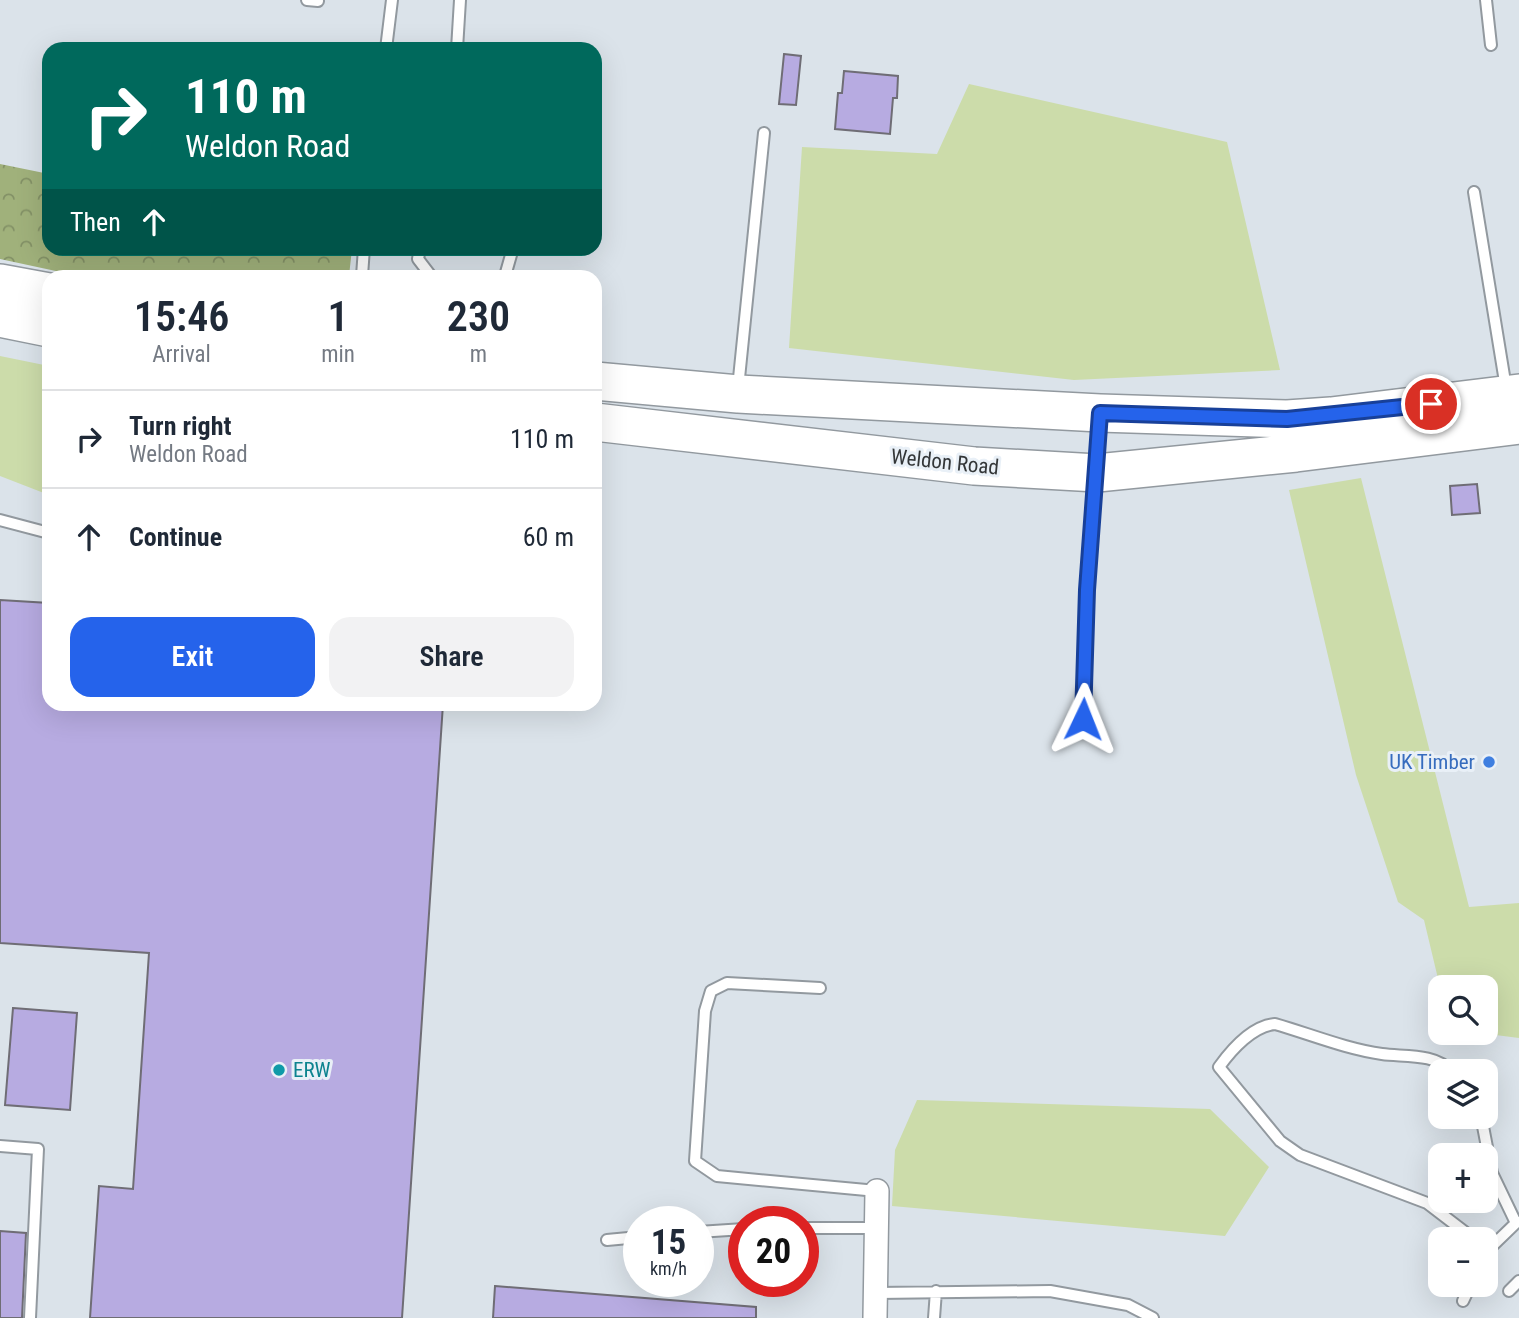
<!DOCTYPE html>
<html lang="en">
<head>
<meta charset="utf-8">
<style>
  body { margin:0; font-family:"Roboto Condensed",sans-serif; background:#f2f2f3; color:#1f2937; height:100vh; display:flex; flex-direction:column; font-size:26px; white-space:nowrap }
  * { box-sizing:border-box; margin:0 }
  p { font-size:23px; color:#747a83 }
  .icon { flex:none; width:38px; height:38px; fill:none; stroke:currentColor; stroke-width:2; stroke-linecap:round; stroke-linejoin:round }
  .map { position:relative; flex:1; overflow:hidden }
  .sheet { position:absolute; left:42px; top:270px; width:560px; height:441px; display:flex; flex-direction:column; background:#fff; border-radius:21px; box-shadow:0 7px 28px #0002 }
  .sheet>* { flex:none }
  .guide { position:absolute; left:42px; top:42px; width:560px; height:214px; border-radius:21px; box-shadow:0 7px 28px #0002; background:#00695c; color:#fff; overflow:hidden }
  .tools { position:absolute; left:1428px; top:975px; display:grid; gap:14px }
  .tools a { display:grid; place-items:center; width:70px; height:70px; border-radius:14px; background:#fff; box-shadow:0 7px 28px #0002; font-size:35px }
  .speed { position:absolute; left:623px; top:1206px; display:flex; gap:14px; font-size:35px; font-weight:700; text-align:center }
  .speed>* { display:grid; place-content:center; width:91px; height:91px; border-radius:50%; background:#fff; box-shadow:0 7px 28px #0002; line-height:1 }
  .speed small { font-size:18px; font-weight:400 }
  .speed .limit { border:10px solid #d22; background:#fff; color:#111 }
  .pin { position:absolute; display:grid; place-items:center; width:60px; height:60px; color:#fff; margin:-30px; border:4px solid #fff; border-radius:50%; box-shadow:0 2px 7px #0007 }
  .me { position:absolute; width:77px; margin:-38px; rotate:2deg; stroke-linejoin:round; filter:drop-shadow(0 0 5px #0008) }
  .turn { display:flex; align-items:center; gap:24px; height:147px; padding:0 28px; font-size:32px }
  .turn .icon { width:91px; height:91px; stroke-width:2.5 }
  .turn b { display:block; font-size:49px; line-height:60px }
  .then { display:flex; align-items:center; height:66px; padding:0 28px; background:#0003; gap:14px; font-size:26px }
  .eta { display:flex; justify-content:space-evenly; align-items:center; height:119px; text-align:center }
  .eta b { font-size:42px; font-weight:600; line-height:49px }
  .action { display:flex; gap:14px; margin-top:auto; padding:14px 28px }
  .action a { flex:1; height:80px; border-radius:21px; background:#2563eb; color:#fff; font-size:28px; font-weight:600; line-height:80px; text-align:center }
  .action a+a { background:#f2f2f3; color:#1f2937 }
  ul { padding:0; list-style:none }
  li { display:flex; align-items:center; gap:21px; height:98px; padding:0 28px; border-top:2px solid #e0e1e3 }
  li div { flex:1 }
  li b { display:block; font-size:26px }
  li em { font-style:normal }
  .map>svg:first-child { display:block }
  .grass { fill:#ccdcaa }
  .forest { fill:url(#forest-crowns) }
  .building { fill:#b7abe1; stroke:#6f6d75; stroke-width:2 }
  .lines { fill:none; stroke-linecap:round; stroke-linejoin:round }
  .service-casing { stroke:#92999f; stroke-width:14 }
  .minor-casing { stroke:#92999f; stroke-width:26 }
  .trunk-casing { stroke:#92999f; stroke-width:40 }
  .service { stroke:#fff; stroke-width:10 }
  .minor { stroke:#fff; stroke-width:23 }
  .trunk { stroke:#fff; stroke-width:37 }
  .route-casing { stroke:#184099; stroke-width:18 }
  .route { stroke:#2563eb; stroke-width:12 }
  .shop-dot { fill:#3f7fe0; stroke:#e9f0f7; stroke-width:2.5 }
  .culture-dot { fill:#0f9aa8; stroke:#e9f0f7; stroke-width:2.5 }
  .labels { text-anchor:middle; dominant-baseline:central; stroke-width:6; stroke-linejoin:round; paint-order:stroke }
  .street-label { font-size:21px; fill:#333638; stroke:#e9f0f7 }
  .shop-label { font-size:21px; fill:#366cbe; stroke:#e9f0f7; text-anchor:end }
  .culture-label { font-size:21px; fill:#0d838f; stroke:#e9f0f7; text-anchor:start }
</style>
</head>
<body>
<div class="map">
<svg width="1519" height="1318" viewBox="0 0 1519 1318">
  <defs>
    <pattern id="forest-crowns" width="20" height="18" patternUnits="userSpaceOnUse" patternTransform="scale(1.75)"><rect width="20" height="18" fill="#a0b17b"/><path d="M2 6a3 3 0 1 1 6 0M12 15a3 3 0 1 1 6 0" fill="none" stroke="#839166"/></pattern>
  </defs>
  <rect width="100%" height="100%" fill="#dbe3ea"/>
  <!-- grass -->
  <path class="grass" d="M 969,84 L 1227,142 L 1280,370 L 1074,380 L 789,348 L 802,147 L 937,154 Z
    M 0,356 L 49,366 L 49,495 L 0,476 Z
    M 1361,478 L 1469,907 L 1519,903 L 1519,1038 L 1480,1033 L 1486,1032 L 1486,987 L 1440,987 L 1424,920 L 1398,902 L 1356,775 L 1289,490 Z
    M 917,1100 L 1210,1109 L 1269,1167 L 1225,1236 L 892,1206 L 895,1150 Z"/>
  <!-- forest -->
  <path class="forest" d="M 0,164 L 49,174 L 49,248 L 352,249 L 349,276 L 79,276 L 0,259 Z"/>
  <!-- building -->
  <path class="building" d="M 784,54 L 801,56 L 796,105 L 779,104 Z
    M 844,71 L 898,76 L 897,98 L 893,98 L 890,134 L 835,129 L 838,93 L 842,93 Z
    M 1477,484 L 1480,513 L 1452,515 L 1450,486 Z
    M 0,600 L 49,603 L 49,704 L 443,704 L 402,1318 L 90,1318 L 99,1186 L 133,1189 L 149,953 L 0,943 Z
    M 13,1008 L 77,1013 L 70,1110 L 5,1105 Z
    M 0,1231 L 26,1233 L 22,1318 L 0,1318 Z
    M 495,1286 L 756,1307 L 756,1318 L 493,1318 Z"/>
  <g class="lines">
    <defs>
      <path id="service" d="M 307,0 L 318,1
        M 1486,0 L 1491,45
        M 386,49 L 392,0
        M 457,49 L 460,0
        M 1474,192 L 1506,388
        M 420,248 L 418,259 L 431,276
        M 362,276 L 364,248
        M 505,276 L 513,248
        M 738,388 L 764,133
        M 0,520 L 49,533
        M 1083,720 L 1087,590 L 1100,418
        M 820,988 L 727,983 L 711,991 L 705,1011 L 695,1161 L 717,1176 L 877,1191
        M 1450,1071 C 1436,1053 1403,1057 1382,1054 C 1346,1049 1310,1034 1275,1024 C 1253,1026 1232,1049 1219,1067 L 1280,1141 L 1300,1155 L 1427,1203 L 1474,1239
        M 1481,1116 L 1492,1173 L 1516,1223
        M 0,1146 L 38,1149 L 30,1318
        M 803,1228 L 877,1228
        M 698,1232 L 744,1229
        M 607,1240 L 639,1237
        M 1486,1252 L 1516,1223 L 1519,1222
        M 1509,1291 L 1519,1281
        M 877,1293 L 1050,1291 L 1128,1305 L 1153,1318
        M 1463,1301 L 1471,1284
        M 934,1318 L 936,1291"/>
      <path id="minor" d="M 875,1318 L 877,1191"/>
      <path id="trunk" d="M 0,283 L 49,292
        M 0,318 L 49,328
        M 595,381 L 738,394 L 1100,413 L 1287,419 L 1331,416 L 1519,393
        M 595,422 L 974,466 L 1097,473 L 1296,453 L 1519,425"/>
    </defs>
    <!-- service casing -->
    <use href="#service" class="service-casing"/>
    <!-- minor casing -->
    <use href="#minor" class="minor-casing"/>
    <!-- trunk casing -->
    <use href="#trunk" class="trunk-casing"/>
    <!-- service -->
    <use href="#service" class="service"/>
    <!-- minor -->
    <use href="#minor" class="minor"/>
    <!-- trunk -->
    <use href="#trunk" class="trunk"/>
  </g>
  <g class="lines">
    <defs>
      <path id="route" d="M 1083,719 L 1087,590 L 1100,413 L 1287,419 L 1431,404"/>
    </defs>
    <!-- route casing -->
    <use href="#route" class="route-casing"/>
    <!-- route -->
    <use href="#route" class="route"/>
  </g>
  <!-- markers -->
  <circle class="shop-dot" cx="1489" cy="762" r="7"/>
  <circle class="culture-dot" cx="279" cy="1070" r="7"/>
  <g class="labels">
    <!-- street labels -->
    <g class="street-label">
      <text transform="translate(945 462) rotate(6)">Weldon Road</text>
    </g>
    <!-- shop labels -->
    <g class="shop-label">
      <text x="1475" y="762">UK Timber</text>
    </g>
    <!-- culture labels -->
    <g class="culture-label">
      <text x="293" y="1070">ERW</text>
    </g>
  </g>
</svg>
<div class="tools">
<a><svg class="icon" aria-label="search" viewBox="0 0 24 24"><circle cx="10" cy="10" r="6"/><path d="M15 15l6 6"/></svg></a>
<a><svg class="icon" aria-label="layers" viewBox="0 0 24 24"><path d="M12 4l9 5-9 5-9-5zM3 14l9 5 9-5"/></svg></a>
<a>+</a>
<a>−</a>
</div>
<div class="speed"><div>15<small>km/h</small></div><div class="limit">20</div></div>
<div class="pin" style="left:1431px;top:404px;background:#d93025"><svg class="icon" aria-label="arrive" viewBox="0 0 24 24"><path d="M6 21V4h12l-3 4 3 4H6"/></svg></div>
<svg class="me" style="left:1083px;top:719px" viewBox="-20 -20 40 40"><path d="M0-17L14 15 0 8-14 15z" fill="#2563eb" stroke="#fff" stroke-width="4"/></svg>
<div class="guide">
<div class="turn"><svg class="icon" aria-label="right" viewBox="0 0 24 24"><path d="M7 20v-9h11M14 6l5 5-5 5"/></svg><div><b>110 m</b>Weldon Road</div></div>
<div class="then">Then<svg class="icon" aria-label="ahead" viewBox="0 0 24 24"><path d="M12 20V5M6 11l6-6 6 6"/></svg></div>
</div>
<section class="sheet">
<div class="eta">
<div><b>15:46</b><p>Arrival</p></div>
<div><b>1</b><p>min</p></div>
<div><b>230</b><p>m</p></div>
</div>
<ul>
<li><svg class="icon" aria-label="right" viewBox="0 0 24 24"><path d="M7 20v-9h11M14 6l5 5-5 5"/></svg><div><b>Turn right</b><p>Weldon Road</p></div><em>110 m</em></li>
<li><svg class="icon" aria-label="ahead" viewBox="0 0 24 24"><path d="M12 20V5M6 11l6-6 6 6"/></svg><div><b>Continue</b></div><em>60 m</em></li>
</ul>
<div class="action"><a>Exit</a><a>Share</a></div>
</section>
</div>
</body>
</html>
